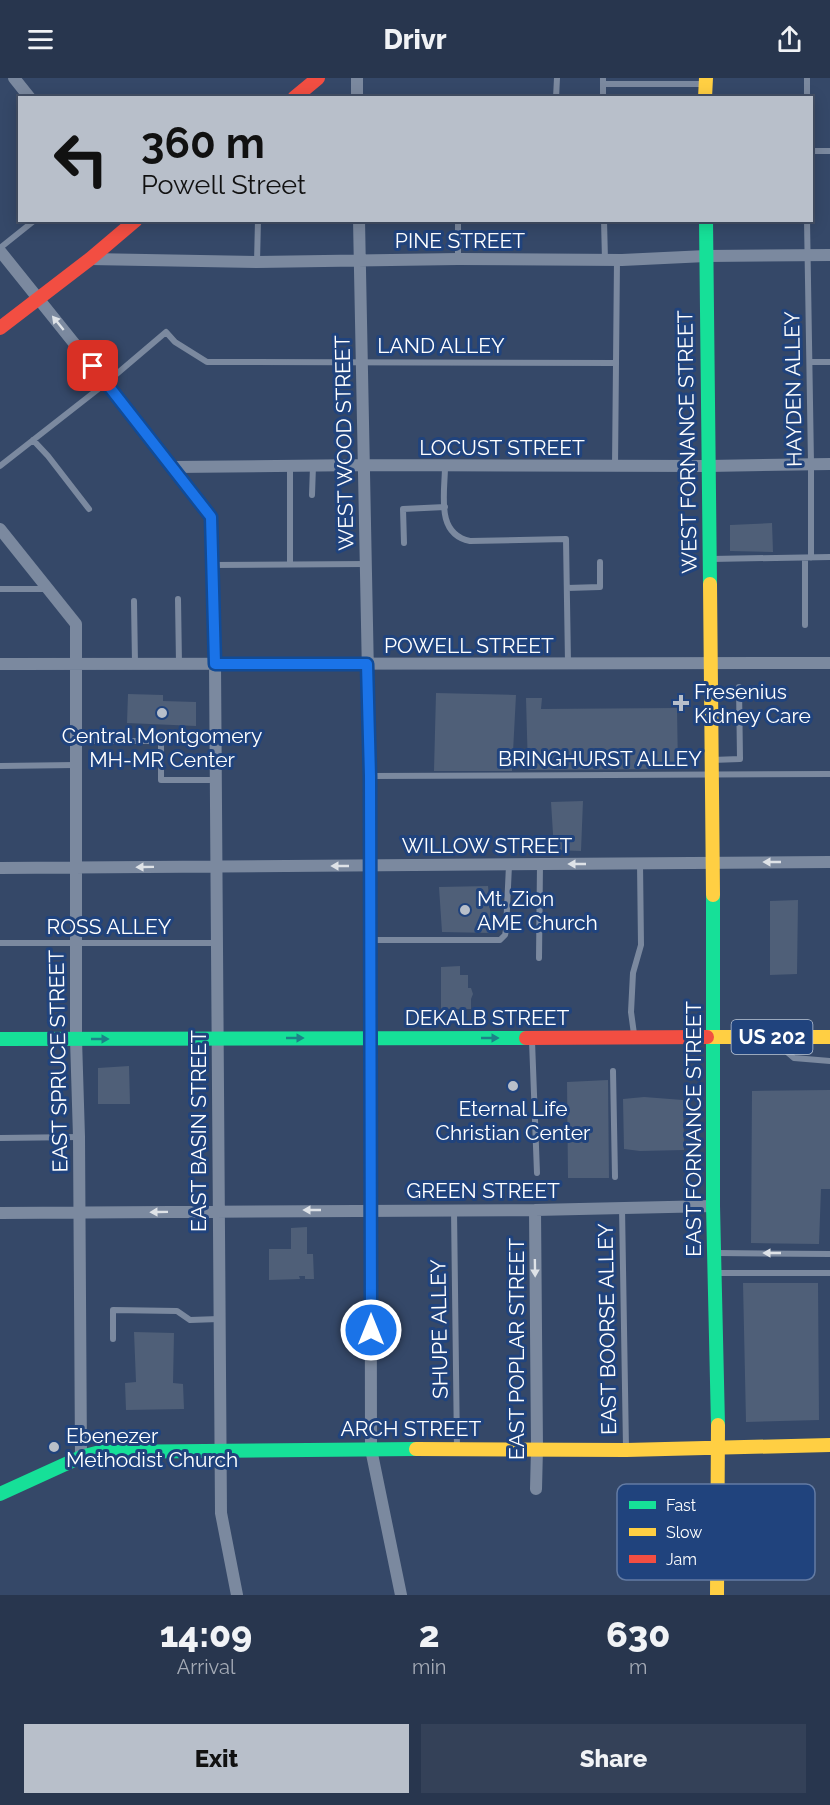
<!DOCTYPE html>
<html lang="en">
<head>
<meta charset="utf-8">
<style>
  body { margin:0; font-family:Raleway,sans-serif; background:#344158; color:#f1f3f6; height:100vh; display:flex; flex-direction:column; font-size:22px; white-space:nowrap }
  * { box-sizing:border-box; margin:0 }
  p { font-size:20px; color:#a5abb6 }
  .icon { flex:none; width:33px; height:33px; fill:none; stroke:currentColor; stroke-width:2; stroke-linecap:round; stroke-linejoin:round }
  .map { position:relative; height:1517px; overflow:hidden }
  .details { display:flex; flex-direction:column; background:#28364e; flex:1 }
  .details>* { flex:none }
  .banner { position:absolute; left:18px; top:18px; width:795px; height:126px; border-radius:0px; box-shadow:0 3px 15px #0003,0 0 0 2px #445066; background:#b8bfca; color:#111; overflow:hidden }
  .pin { position:absolute; display:grid; place-items:center; width:51px; height:51px; color:#fff; margin:-26px; border-radius:12px; box-shadow:0 3px 9px #0006 }
  .me { position:absolute; width:66px; margin:-33px; rotate:0deg; stroke-linejoin:round; filter:drop-shadow(0 0 4px #0008) }
  .turn { display:flex; align-items:center; gap:21px; height:126px; padding:0 24px; font-size:27px }
  .turn .icon { width:78px; height:78px; stroke-width:2.5 }
  .turn b { display:block; font-size:42px; line-height:51px }
  .eta { display:flex; justify-content:space-evenly; align-items:center; height:102px; text-align:center }
  .eta b { font-size:36px; font-weight:800; line-height:42px }
  .action { display:flex; gap:12px; margin-top:auto; padding:12px 24px }
  .action a { flex:1; height:69px; border-radius:0px; background:#b8bfca; color:#111; font-size:24px; font-weight:800; line-height:69px; text-align:center }
  .action a+a { background:#344158; color:#f1f3f6 }
  header { display:flex; justify-content:space-between; align-items:center; height:78px; padding:0 24px; background:#28364e; font-size:27px; font-weight:800 }
  .map>svg:first-child { display:block }
  .building { fill:#4f5f78 }
  .lines { fill:none; stroke-linecap:round; stroke-linejoin:round }
  .lane { stroke:#7b899f; stroke-width:6 }
  .street { stroke:#7b899f; stroke-width:12 }
  .fast { stroke:#16e098; stroke-width:14 }
  .slow { stroke:#ffcf43; stroke-width:14 }
  .jam { stroke:#f24e42; stroke-width:14 }
  .oneway { fill:#dee2e7 }
  .oneway2 { fill:#1c8288 }
  .route-casing { stroke:#114b97; stroke-width:15 }
  .route { stroke:#1a73e8; stroke-width:10 }
  .poi-dot { fill:#b8bfca; stroke:#20437d; stroke-width:2 }
  .labels { text-anchor:middle; dominant-baseline:central; stroke-width:6; stroke-linejoin:round; paint-order:stroke }
  .shield { fill:#20437d; stroke:#bcc7d8; stroke-width:1.5 }
  .shield-label { font-size:20px; font-weight:bold; fill:#fff }
  .street-label { font-size:21px; fill:#fff; stroke:#20437d }
  .poi-label { font-size:21px; fill:#fff; stroke:#20437d; text-anchor:start }
  .key { fill:#20437d; stroke:#637ba4; stroke-width:1.5 }
  .key-label { font-size:16px; fill:#fff }
</style>
</head>
<body>
<header><svg class="icon" aria-label="menu" viewBox="0 0 24 24"><path d="M4 6h16M4 12h16M4 18h16"/></svg>Drivr<svg class="icon" aria-label="share" viewBox="0 0 24 24"><path d="M12 15V3M7 8l5-5 5 5M5 13v7h14v-7"/></svg></header>
<div class="map">
<svg width="830" height="1517" viewBox="0 0 830 1517">
  <rect width="100%" height="100%" fill="#354868"/>
  <!-- building -->
  <path class="building" d="M 772,445 L 773,474 L 730,473 L 730,447 Z
    M 436,615 L 516,617 L 512,693 L 434,693 Z
    M 128,616 L 163,617 L 163,623 L 196,624 L 196,648 L 127,645 Z
    M 526,620 L 542,620 L 541,631 L 677,630 L 678,691 L 528,692 Z
    M 583,723 L 581,773 L 554,772 L 551,724 Z
    M 488,808 L 492,855 L 442,854 L 439,809 Z
    M 798,822 L 797,896 L 770,897 L 770,823 Z
    M 460,888 L 460,897 L 468,897 L 468,910 L 471,910 L 473,916 L 471,921 L 471,931 L 441,931 L 441,889 Z
    M 129,988 L 130,1026 L 98,1026 L 98,990 Z
    M 608,1002 L 609,1100 L 568,1100 L 567,1004 Z
    M 830,1012 L 830,1111 L 821,1111 L 819,1166 L 751,1165 L 752,1013 Z
    M 644,1019 L 683,1022 L 684,1072 L 640,1073 L 624,1071 L 623,1021 Z
    M 307,1149 L 307,1176 L 313,1176 L 314,1201 L 305,1201 L 305,1198 L 299,1198 L 300,1201 L 269,1202 L 269,1171 L 291,1171 L 291,1150 Z
    M 743,1205 L 818,1205 L 819,1342 L 746,1344 Z
    M 134,1254 L 174,1255 L 173,1305 L 183,1306 L 184,1331 L 126,1332 L 125,1305 L 136,1304 Z"/>
  <g class="lines">
    <!-- lane -->
    <path class="lane" d="M 603,6 L 704,6
      M 556,20 L 557,0
      M 603,20 L 603,0
      M 807,20 L 807,0
      M 812,73 L 830,73
      M 604,142 L 605,182
      M 807,142 L 811,385 L 811,480
      M 0,170 L 35,142
      M 458,181 L 458,142
      M 257,184 L 258,142
      M 810,284 L 830,284
      M 33,362 L 48,378 L 89,431
      M 0,388 L 106,305 L 166,254 L 175,264 L 207,284 L 616,285
      M 290,388 L 290,486
      M 445,388 C 445,415 435,456 470,463 L 566,461 L 568,585
      M 615,388 L 617,182
      M 312,417 L 313,388
      M 404,465 L 403,431 L 445,429
      M 711,481 L 830,479
      M 213,487 L 366,486
      M 567,510 L 600,509 L 600,484
      M 0,511 L 47,511
      M 178,521 L 179,586
      M 134,523 L 135,586
      M 805,547 L 805,480
      M 76,663 L 161,663 L 161,702 L 216,702
      M 712,682 L 740,681 L 739,609
      M 0,688 L 75,687
      M 370,698 L 830,696
      M 369,862 L 500,862 L 505,857 L 506,852 L 509,787
      M 0,865 L 217,865
      M 539,880 L 540,786
      M 634,956 L 631,934 L 633,895 L 641,867 L 640,786
      M 532,963 L 537,1095
      M 786,963 L 787,974 L 794,980 L 830,983
      M 613,993 L 615,1099
      M 0,1060 L 79,1059
      M 622,1130 L 626,1370
      M 454,1132 L 457,1371
      M 717,1175 L 830,1176
      M 715,1195 L 830,1195
      M 113,1261 L 113,1232 L 177,1233 L 190,1242 L 219,1241"/>
    <!-- street -->
    <path class="street" d="M 14,0 L 30,20
      M 357,0 L 357,20
      M 359,142 L 370,698 L 371,1371 L 401,1517
      M 0,173 L 106,305 L 211,439 L 215,586 L 221,1435 L 237,1517
      M 90,181 L 257,184 L 458,181 L 622,182 L 706,178 L 830,177
      M 173,389 L 364,387 L 708,388 L 830,386
      M 0,451 L 76,546 L 76,961 L 79,1059 L 81,1379
      M 0,586 L 830,585
      M 0,790 L 830,784
      M 535,1132 L 537,1370 L 536,1411
      M 0,1135 L 535,1132 L 713,1128"/>
    <!-- fast -->
    <path class="fast" d="M 706,142 L 710,506
      M 713,817 L 713,1128 L 718,1347
      M 0,961 L 526,960
      M 0,1416 L 81,1379 L 100,1374 L 416,1371"/>
    <!-- slow -->
    <path class="slow" d="M 705,20 L 706,0
      M 710,506 L 713,817
      M 707,959 L 830,959
      M 416,1371 L 626,1372 L 830,1367
      M 717,1517 L 718,1347"/>
    <!-- jam -->
    <path class="jam" d="M 294,20 L 318,0
      M 0,250 L 90,181 L 136,142
      M 526,960 L 707,959"/>
  </g>
  <!-- one-way arrows -->
  <defs><path id="oneway-solid" d="M-6-.8H1V-3.2L6.5 0L1 3.2V.8H-6Z" transform="scale(1.5)"/></defs>
  <g class="oneway">
    <use href="#oneway-solid" transform="translate(58 245) rotate(-129)"/>
    <use href="#oneway-solid" transform="translate(772 784) rotate(180)"/>
    <use href="#oneway-solid" transform="translate(577 786) rotate(180)"/>
    <use href="#oneway-solid" transform="translate(340 788) rotate(-180)"/>
    <use href="#oneway-solid" transform="translate(145 789) rotate(179)"/>
    <use href="#oneway-solid" transform="translate(312 1132) rotate(180)"/>
    <use href="#oneway-solid" transform="translate(159 1134) rotate(179)"/>
    <use href="#oneway-solid" transform="translate(772 1175) rotate(-180)"/>
    <use href="#oneway-solid" transform="translate(535 1190) rotate(89)"/>
  </g>
  <g class="oneway2">
    <use href="#oneway-solid" transform="translate(295 960)"/>
    <use href="#oneway-solid" transform="translate(490 960)"/>
    <use href="#oneway-solid" transform="translate(100 961)"/>
  </g>
  <g class="lines">
    <defs>
      <path id="route" d="M 93,288 L 211,439 L 215,586 L 367,586 L 370,698 L 371,1252"/>
    </defs>
    <!-- route casing -->
    <use href="#route" class="route-casing"/>
    <!-- route -->
    <use href="#route" class="route"/>
  </g>
  <!-- markers -->
  <g class="poi-dot">
    <path d="M678 616h6v6h6v6h-6v6h-6v-6h-6v-6h6z"/>
    <circle cx="162" cy="635" r="6"/>
    <circle cx="465" cy="832" r="6"/>
    <circle cx="513" cy="1008" r="6"/>
    <circle cx="54" cy="1369" r="6"/>
  </g>
  <g class="labels">
    <!-- shield labels -->
    <rect class="shield" x="731.5" y="942" width="81" height="34" rx="4.5"/>
    <g class="shield-label">
      <text x="772" y="959">US 202</text>
    </g>
    <!-- street labels -->
    <g class="street-label">
      <text x="460" y="162">PINE STREET</text>
      <text x="441" y="267">LAND ALLEY</text>
      <text transform="translate(793 311) rotate(-91)">HAYDEN ALLEY</text>
      <text transform="translate(687 364) rotate(-91)">WEST FORNANCE STREET</text>
      <text transform="translate(344 365) rotate(-91)">WEST WOOD STREET</text>
      <text x="502" y="369">LOCUST STREET</text>
      <text x="469" y="567">POWELL STREET</text>
      <text x="600" y="680">BRINGHURST ALLEY</text>
      <text x="487" y="767">WILLOW STREET</text>
      <text x="109" y="848">ROSS ALLEY</text>
      <text x="487" y="939">DEKALB STREET</text>
      <text transform="translate(58 983) rotate(-91)">EAST SPRUCE STREET</text>
      <text transform="translate(693 1051) rotate(-90)">EAST FORNANCE STREET</text>
      <text transform="translate(198 1053) rotate(-90)">EAST BASIN STREET</text>
      <text x="483" y="1112">GREEN STREET</text>
      <text transform="translate(439 1251) rotate(-91)">SHUPE ALLEY</text>
      <text transform="translate(607 1251) rotate(-91)">EAST BOORSE ALLEY</text>
      <text transform="translate(516 1271) rotate(-90)">EAST POPLAR STREET</text>
      <text x="411" y="1350">ARCH STREET</text>
    </g>
    <!-- poi labels -->
    <g class="poi-label">
      <text x="694" y="613">Fresenius<tspan x="694" dy="24">Kidney Care</tspan></text>
      <text x="162" y="657" text-anchor="middle">Central Montgomery<tspan x="162" dy="24">MH-MR Center</tspan></text>
      <text x="477" y="820">Mt. Zion<tspan x="477" dy="24">AME Church</tspan></text>
      <text x="513" y="1030" text-anchor="middle">Eternal Life<tspan x="513" dy="24">Christian Center</tspan></text>
      <text x="66" y="1357">Ebenezer<tspan x="66" dy="24">Methodist Church</tspan></text>
    </g>
  </g>
  <!-- legend -->
  <rect x="617" y="1406" width="198" height="96" rx="9" class="key"/>
  <rect x="629" y="1423" width="27" height="8" fill="#16e098"/>
  <rect x="629" y="1450" width="27" height="8" fill="#ffcf43"/>
  <rect x="629" y="1477" width="27" height="8" fill="#f24e42"/>
  <g class="key-label">
    <text x="666" y="1433">Fast</text>
    <text x="666" y="1460">Slow</text>
    <text x="666" y="1487">Jam</text>
  </g>
</svg>
<div class="pin" style="left:93px;top:288px;background:#d93025"><svg class="icon" aria-label="arrive" viewBox="0 0 24 24"><path d="M6 21V4h12l-3 4 3 4H6"/></svg></div>
<svg class="me" style="left:371px;top:1252px" viewBox="-20 -20 40 40"><circle r="17" fill="#1a73e8" stroke="#fff" stroke-width="3"/><path d="M0-11L8 9 0 5-8 9z" fill="#fff"/></svg>
<div class="banner">
<div class="turn"><svg class="icon" aria-label="left" viewBox="0 0 24 24"><path d="M17 20v-9H6M10 6l-5 5 5 5"/></svg><div><b>360 m</b>Powell Street</div></div>
</div>
</div>
<section class="details">
<div class="eta">
<div><b>14:09</b><p>Arrival</p></div>
<div><b>2</b><p>min</p></div>
<div><b>630</b><p>m</p></div>
</div>
<div class="action"><a>Exit</a><a>Share</a></div>
</section>
</body>
</html>
